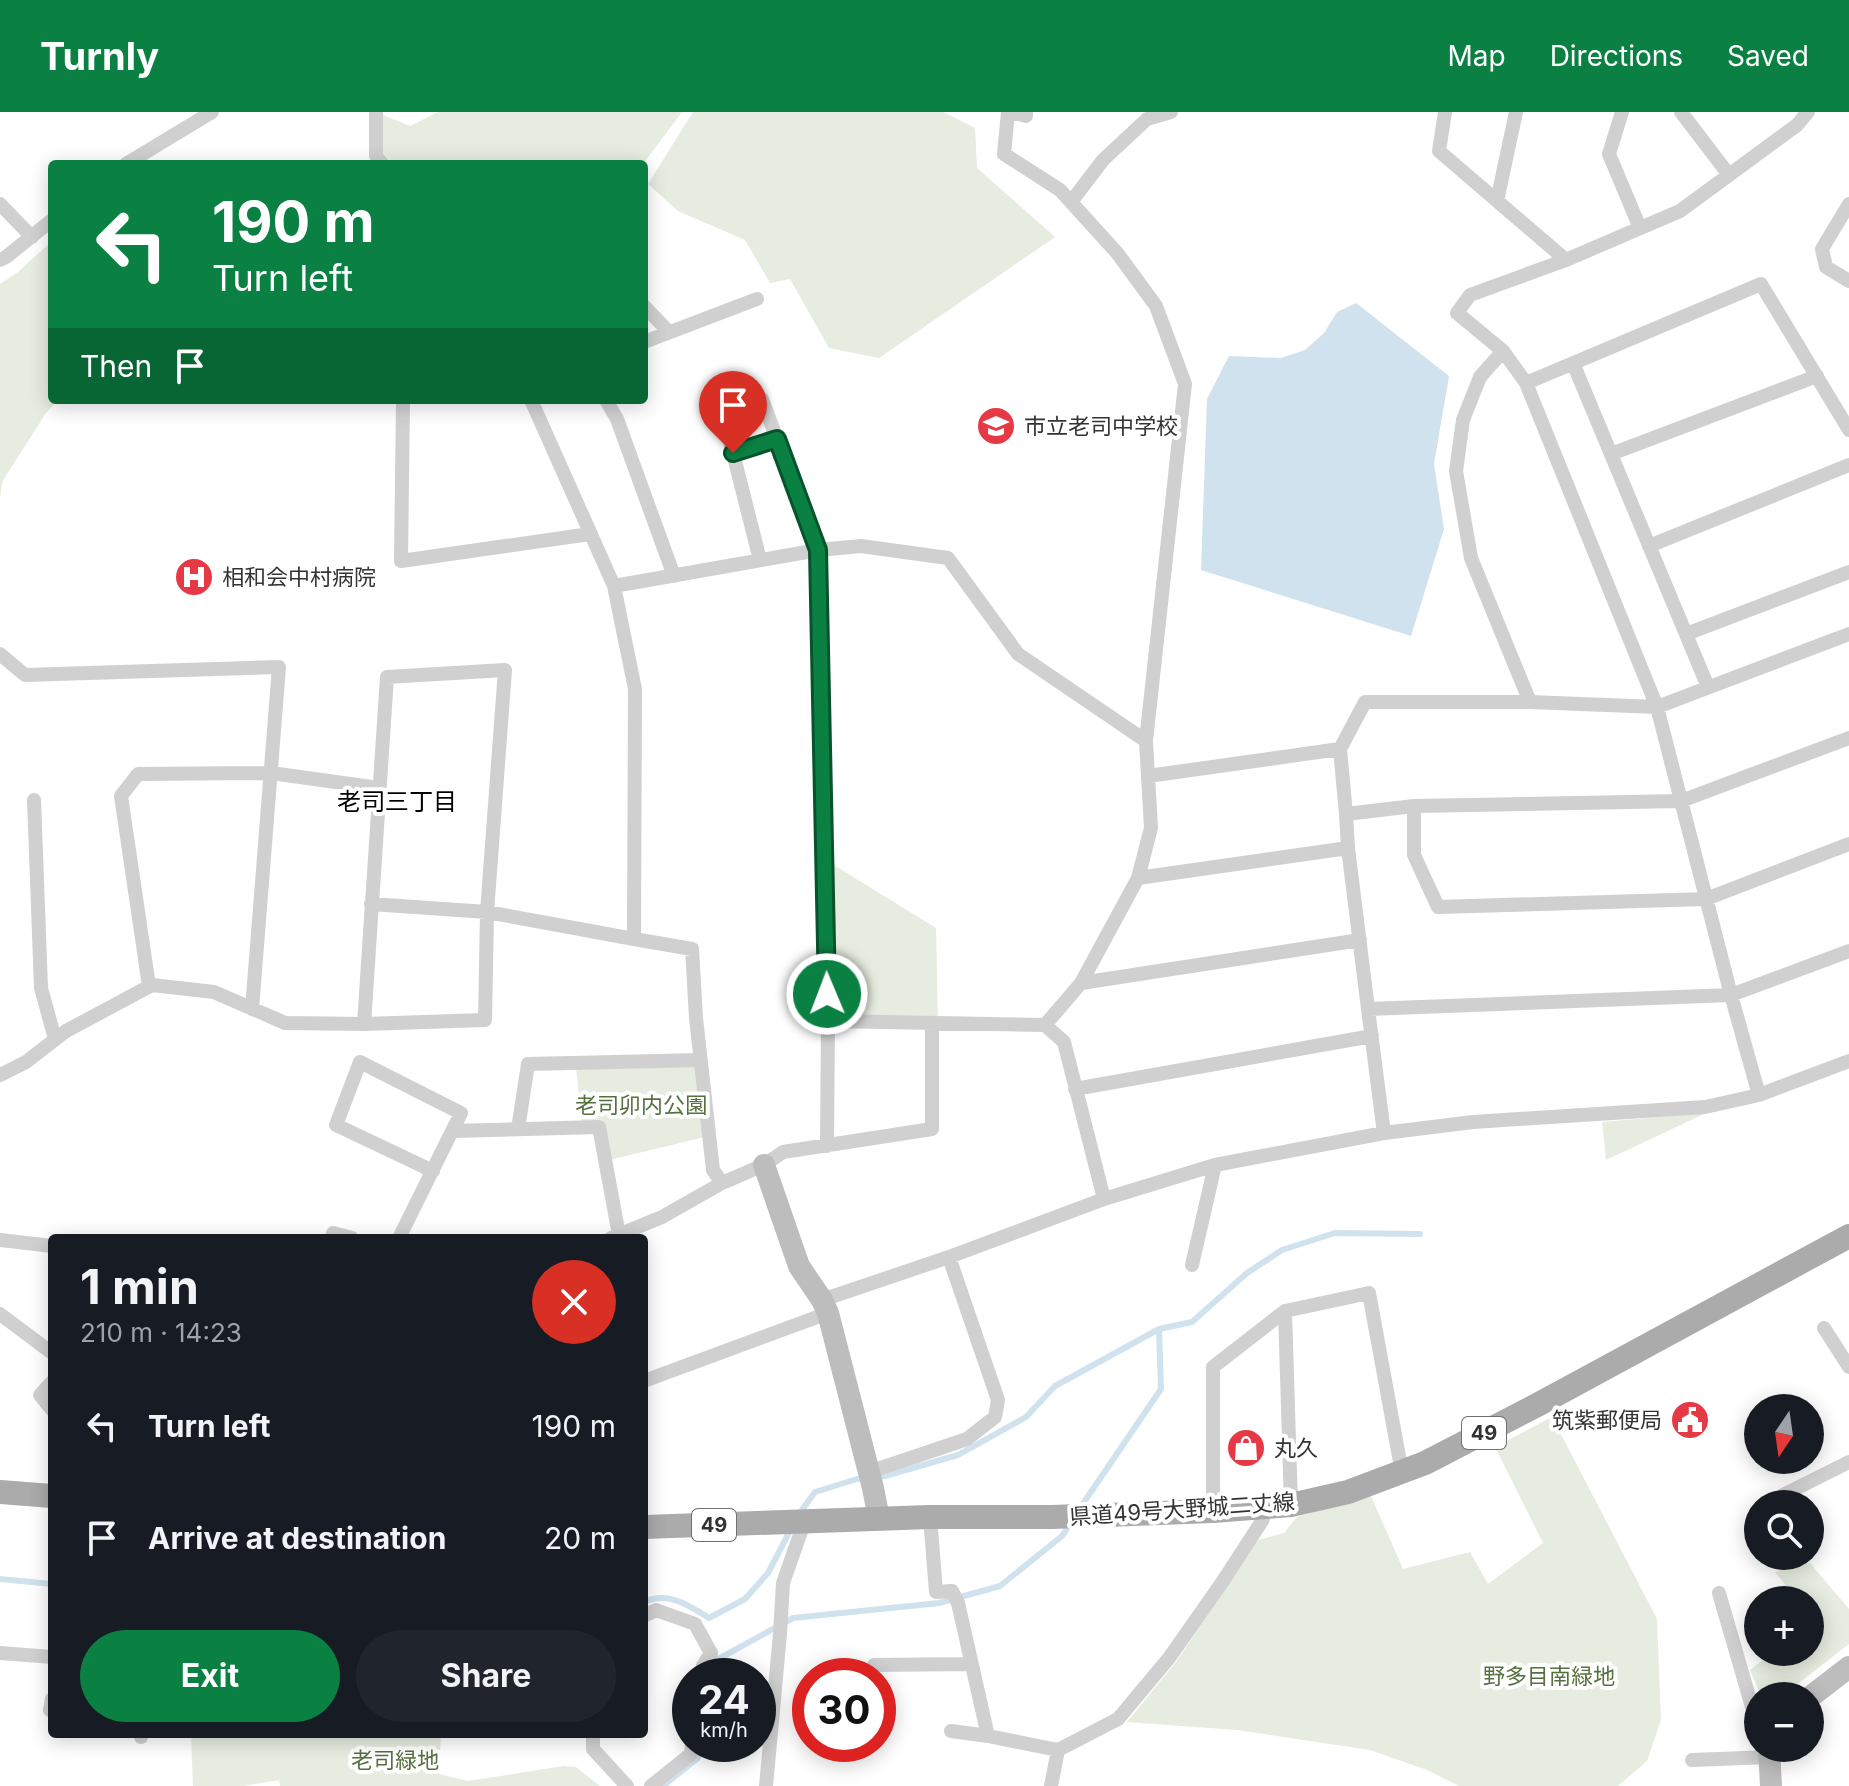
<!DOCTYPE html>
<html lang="en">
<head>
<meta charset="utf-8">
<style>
  body { margin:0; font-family:Inter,"Noto Sans JP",sans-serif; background:#20242c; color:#f1f3f6; height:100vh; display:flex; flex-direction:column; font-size:30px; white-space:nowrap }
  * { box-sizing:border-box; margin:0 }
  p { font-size:26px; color:#9ea1a6 }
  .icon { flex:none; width:44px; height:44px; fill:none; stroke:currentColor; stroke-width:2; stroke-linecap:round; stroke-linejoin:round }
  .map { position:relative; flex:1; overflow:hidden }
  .side { position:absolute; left:48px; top:1122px; width:600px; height:504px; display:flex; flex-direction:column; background:#171b24; border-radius:8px; box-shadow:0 4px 20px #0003 }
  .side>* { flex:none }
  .guide { position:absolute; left:48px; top:48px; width:600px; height:244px; border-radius:8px; box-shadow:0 4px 20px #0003; background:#0b8043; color:#fff; overflow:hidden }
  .needle { width:52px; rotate:193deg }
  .controls { position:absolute; left:1744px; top:1282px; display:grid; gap:16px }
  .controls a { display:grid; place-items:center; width:80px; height:80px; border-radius:50%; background:#171b24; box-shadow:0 4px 20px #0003; font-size:40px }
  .speed { position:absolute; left:672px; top:1546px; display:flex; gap:16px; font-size:40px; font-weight:700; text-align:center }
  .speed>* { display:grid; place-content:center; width:104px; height:104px; border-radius:50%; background:#171b24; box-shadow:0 4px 20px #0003; line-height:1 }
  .speed small { font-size:20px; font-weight:400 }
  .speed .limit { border:12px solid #d22; background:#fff; color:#111 }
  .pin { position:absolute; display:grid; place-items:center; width:68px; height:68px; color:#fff; margin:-82px -34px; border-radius:50% 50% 50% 0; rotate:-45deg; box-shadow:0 0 8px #0007 }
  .pin .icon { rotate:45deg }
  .me { position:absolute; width:88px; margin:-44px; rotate:359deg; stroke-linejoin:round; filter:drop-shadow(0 0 6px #0008) }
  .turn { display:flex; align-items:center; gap:28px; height:168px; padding:0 32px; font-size:36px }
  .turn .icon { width:104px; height:104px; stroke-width:2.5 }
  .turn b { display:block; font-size:56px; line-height:68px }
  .then { display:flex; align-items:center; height:76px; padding:0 32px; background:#0003; gap:16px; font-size:30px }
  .round { display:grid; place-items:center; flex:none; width:84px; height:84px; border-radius:42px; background:#20242c }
  .headline { display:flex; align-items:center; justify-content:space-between; height:136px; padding:0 32px }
  h1 { font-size:48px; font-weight:700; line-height:60px }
  .button { display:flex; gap:16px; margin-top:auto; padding:16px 32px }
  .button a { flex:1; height:92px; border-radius:48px; background:#0b8043; color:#fff; font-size:32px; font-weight:700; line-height:92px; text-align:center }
  .button a+a { background:#20242c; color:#f1f3f6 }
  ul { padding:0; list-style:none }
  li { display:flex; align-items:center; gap:24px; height:112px; padding:0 32px }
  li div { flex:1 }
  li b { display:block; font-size:30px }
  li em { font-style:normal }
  header { display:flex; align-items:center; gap:48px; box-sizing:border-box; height:112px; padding:0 40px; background:#0b8043; color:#fff }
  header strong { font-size:38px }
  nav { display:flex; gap:44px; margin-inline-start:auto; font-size:28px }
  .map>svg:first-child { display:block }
  .green { fill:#e6ecdf }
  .water { fill:#cfe2ee }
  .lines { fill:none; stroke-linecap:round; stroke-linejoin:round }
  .stream { stroke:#cfe2ee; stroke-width:6 }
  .street { stroke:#d0d0d0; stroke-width:14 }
  .secondary { stroke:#bdbdbd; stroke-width:22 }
  .primary { stroke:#ababab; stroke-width:24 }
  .route-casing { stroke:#07532c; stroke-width:20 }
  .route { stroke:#0b8043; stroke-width:14 }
  .labels { text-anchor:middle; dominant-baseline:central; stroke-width:8; stroke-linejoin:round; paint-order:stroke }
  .shield { fill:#fff; stroke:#707070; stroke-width:2 }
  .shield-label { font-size:20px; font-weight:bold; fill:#333 }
  .poi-label { font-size:22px; fill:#333; stroke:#fff; text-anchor:start }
  .park-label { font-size:22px; fill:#56703f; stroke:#fff }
  .street-label { font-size:22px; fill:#333; stroke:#fff }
  .neighbourhood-label { font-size:24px; fill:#000; stroke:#fff }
</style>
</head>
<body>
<header>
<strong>Turnly</strong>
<nav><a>Map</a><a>Directions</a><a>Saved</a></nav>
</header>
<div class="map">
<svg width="1849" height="1674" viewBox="0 0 1849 1674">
  <rect width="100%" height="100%" fill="#fff"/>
  <!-- green -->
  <path class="green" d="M 438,0 L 682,0 L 643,52 L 394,52 L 383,41 L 383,3 L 410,14 Z
    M 693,0 L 943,0 L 975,16 L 977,56 L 1055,125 L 879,246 L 829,236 L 790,167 L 770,171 L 745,128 L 678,99 L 648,72 Z
    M 52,129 L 52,288 L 58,288 L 46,301 L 2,370 L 0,387 L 0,172 L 18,160 Z
    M 824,747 L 936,816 L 938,911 L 828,909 Z
    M 575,948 L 701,948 L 709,1024 L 605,1049 L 599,1016 L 583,1016 Z
    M 1706,1001 L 1606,1048 L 1602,1010 Z
    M 1552,1305 L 1657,1507 L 1661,1608 L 1647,1649 L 1618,1674 L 1459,1674 L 1427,1658 L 1370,1638 L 1237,1618 L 1127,1610 L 1176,1550 L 1258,1428 L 1284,1421 L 1297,1405 L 1371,1384 L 1403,1457 L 1470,1440 L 1488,1472 L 1543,1431 L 1495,1335 Z
    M 1810,1451 L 1849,1497 L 1849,1532 L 1782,1584 L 1761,1584 L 1750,1558 L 1773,1540 L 1810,1540 L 1810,1512 L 1814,1509 L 1810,1504 L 1810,1488 L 1797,1488 L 1775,1460 Z
    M 191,1622 L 441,1622 L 439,1662 L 468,1669 L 564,1654 L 576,1655 L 600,1674 L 280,1674 L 279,1668 L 243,1674 L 193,1674 Z"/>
  <!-- water -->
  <path class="water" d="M 1356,191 L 1449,264 L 1434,352 L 1444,417 L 1411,524 L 1201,458 L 1207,287 L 1229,244 L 1281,246 L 1305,238 L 1324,221 L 1337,200 Z"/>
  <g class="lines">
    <!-- stream -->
    <path class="stream" d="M 1078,1399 L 1161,1277 L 1159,1217
      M 799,1402 L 815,1380 L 857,1367 L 885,1364 L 958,1343 L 1026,1305 L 1055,1274 L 1159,1217 L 1192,1210 L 1247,1161 L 1282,1138 L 1335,1121 L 1420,1122
      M 0,1467 L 52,1472
      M 644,1490 C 668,1479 688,1493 709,1506 L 745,1487 L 768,1461 L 792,1415
      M 709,1564 L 713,1550 L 793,1506 L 939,1491 L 1000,1474 L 1062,1424 L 1070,1412
      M 663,1674 L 698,1646 L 699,1632"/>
    <!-- street -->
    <path class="street" d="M 376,0 L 376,44 L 383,52
      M 1008,0 L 1004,42 L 1060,78 L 1118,142 L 1156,194 L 1185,272 L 1146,629
      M 1011,0 L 1026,4 L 1026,0
      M 1445,0 L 1439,39 L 1566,148 L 1470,183 L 1457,201 L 1503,239 L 1526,271 L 1657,595 L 1731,883 L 1759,983
      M 1622,0 L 1609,42 L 1640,116
      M 1681,0 L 1729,63
      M 126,52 L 212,0
      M 1497,89 L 1516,0
      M 1071,90 L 1103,48 L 1147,7 L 1171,0
      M 0,92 L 32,125
      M 1849,92 L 1822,137 L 1826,155 L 1849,169
      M 0,148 L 6,145 L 52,108
      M 1566,148 L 1680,99 L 1797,13 L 1808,0
      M 644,194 L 669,220
      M 644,230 L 757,187
      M 1503,239 L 1480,265 L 1463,308 L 1456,359 L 1471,446 L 1530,590
      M 1573,251 L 1708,575
      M 1526,271 L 1761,172 L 1849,318
      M 762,287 L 818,438 L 828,909
      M 403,288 L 401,449 L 590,422
      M 531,288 L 614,474 L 818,438 L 861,434 L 948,446 L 1018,542 L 1146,629 L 1151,716 L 1138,766
      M 606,288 L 617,307 L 674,464
      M 727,319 L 733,341
      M 1611,342 L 1817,264
      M 1649,434 L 1849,353
      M 760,448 L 733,341 L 777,327
      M 1686,522 L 1849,460
      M 0,542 L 25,563 L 279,555 L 252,897
      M 505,558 L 487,800 L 485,908 L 364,912 L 387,565 Z
      M 1340,637 L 1365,590 L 1530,590 L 1657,595 L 1849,522
      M 1148,664 L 1340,637 L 1346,702
      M 34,688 L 41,876 L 55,927
      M 1414,694 L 1414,743 L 1438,795 L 1706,787 L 1849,732
      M 1348,736 L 1368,897 L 1731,883 L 1849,839
      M 371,792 L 487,800 L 634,827 L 635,577 L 614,474
      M 634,827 L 692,837 L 696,906 L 713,1058 L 722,1071
      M 1081,871 L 1360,828
      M 149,874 L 121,684 L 138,662 L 271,661 L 379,676
      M 1368,897 L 1384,1021
      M 1045,913 L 1064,930 L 1104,1087
      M 0,963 L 26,950 L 66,919 L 152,873 L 214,880 L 285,911 L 364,912
      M 1075,977 L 1372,924
      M 518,1017 L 528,952 L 701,948
      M 453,1019 L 599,1015 L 619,1123
      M 827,1034 L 828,909 L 1045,913 L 1081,871 L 1138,766 L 1348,736 L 1346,702 L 1414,694 L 1681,689 L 1849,626
      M 332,1126 L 333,1121 L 352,1126
      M 399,1126 L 461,1001 L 360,950 L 336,1013 L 433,1059
      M 611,1126 L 662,1105 L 722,1071 L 764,1053 L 783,1040 L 932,1017 L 932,911
      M 0,1128 L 52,1134
      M 1192,1153 L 1215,1053
      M 822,1188 L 949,1145 L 1104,1087 L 1215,1053 L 1384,1021 L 1473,1010 L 1705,995 L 1759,983 L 1849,949
      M 1285,1199 L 1291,1393
      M 0,1202 L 52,1241
      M 1824,1216 L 1849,1255
      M 644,1269 L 828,1201
      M 52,1270 L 40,1283 L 52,1298
      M 869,1360 L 967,1327 L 995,1305 L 998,1288 L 949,1145
      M 1783,1383 L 1849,1350
      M 1213,1399 L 1213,1255 L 1285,1199 L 1369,1181 L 1402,1361
      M 930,1405 L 936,1480 L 952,1479 L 958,1491 L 988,1624 L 1058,1638 L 1051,1674
      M 1719,1481 L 1754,1602 L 1758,1605
      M 644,1504 L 656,1498 L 695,1512 L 711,1541 L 703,1554 L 702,1564
      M 0,1541 L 52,1545
      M 874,1553 L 970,1552
      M 50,1598 L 52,1587
      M 951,1619 L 988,1624
      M 593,1622 L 593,1637 L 627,1674
      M 141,1625 L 141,1622
      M 1058,1638 L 1118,1607 L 1169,1546 L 1223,1469 L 1262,1409 L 1267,1396
      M 1692,1648 L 1770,1645
      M 651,1674 L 691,1642 L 692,1632
      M 766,1674 L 780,1522 L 783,1471 L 804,1411"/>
    <!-- secondary -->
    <path class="secondary" d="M 764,1053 L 799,1154 L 822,1188 L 828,1201 L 873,1376 L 879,1407
      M 1810,1585 L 1849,1555
      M 1769,1636 L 1771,1674"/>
    <!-- primary -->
    <path class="primary" d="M 0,1380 L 52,1384
      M 644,1415 L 930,1405 L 1052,1405 L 1213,1399 L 1291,1393 L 1348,1380 L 1425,1351 L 1539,1292 L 1849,1124"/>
  </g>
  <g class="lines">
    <defs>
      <path id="route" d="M 733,341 L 777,327 L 818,438 L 827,882"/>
    </defs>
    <!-- route casing -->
    <use href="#route" class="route-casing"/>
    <!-- route -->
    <use href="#route" class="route"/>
  </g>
  <!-- icons -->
  <defs>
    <symbol id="school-disc" viewBox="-11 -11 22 22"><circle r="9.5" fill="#e63946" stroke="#fff"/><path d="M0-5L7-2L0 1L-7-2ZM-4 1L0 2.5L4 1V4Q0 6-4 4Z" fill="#fff"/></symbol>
    <symbol id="hospital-disc" viewBox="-11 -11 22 22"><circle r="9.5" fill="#e63946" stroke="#fff"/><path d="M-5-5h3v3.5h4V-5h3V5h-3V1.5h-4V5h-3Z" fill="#fff"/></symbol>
    <symbol id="civic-disc" viewBox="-11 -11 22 22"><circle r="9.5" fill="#e63946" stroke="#fff"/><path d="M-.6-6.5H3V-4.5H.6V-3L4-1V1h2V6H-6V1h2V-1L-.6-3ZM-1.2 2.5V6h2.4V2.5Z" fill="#fff"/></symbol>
    <symbol id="shop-disc" viewBox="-11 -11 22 22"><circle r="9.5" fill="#e63946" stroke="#fff"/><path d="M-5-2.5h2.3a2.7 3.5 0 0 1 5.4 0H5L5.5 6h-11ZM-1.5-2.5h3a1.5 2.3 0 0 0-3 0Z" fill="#fff"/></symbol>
  </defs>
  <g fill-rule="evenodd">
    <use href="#school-disc" x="974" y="292" width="44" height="44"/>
    <use href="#hospital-disc" x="172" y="443" width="44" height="44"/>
    <use href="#civic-disc" x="1668" y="1286" width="44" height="44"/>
    <use href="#shop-disc" x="1224" y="1314" width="44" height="44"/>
  </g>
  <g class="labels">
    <!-- shield labels -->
    <g class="shield">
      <rect x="1462" y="1305" width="44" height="32" rx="6"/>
      <rect x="692" y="1397" width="44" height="32" rx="6"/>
    </g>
    <g class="shield-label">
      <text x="1484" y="1321">49</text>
      <text x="714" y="1413">49</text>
    </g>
    <!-- poi labels -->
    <g class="poi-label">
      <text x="1024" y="314">市立老司中学校</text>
      <text x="222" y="465">相和会中村病院</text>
      <text x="1662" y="1308" text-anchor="end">筑紫郵便局</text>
      <text x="1274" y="1336">丸久</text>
    </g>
    <!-- park labels -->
    <g class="park-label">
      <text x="641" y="993">老司卯内公園</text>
      <text x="1549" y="1564">野多目南緑地</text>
      <text x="395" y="1648">老司緑地</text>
    </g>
    <!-- street labels -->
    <g class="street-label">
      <text transform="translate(1182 1397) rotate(-4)">県道49号大野城二丈線</text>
    </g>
    <!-- neighbourhood labels -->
    <g class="neighbourhood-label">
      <text x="397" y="689">老司三丁目</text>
    </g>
  </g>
</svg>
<div class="controls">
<a><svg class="needle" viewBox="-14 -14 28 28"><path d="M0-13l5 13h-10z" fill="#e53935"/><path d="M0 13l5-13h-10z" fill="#9ea1a6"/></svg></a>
<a><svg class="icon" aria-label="search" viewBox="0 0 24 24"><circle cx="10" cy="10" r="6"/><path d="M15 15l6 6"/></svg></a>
<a>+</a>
<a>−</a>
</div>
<div class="speed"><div>24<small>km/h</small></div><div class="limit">30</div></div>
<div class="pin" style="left:733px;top:341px;background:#d93025"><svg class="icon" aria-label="arrive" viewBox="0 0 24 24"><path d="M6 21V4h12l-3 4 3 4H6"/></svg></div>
<svg class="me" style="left:827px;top:882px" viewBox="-20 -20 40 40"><circle r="17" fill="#0b8043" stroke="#fff" stroke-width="3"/><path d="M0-11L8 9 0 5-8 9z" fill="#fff"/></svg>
<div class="guide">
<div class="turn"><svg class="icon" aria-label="left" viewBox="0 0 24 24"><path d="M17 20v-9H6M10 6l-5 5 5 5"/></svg><div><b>190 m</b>Turn left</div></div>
<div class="then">Then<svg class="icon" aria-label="arrive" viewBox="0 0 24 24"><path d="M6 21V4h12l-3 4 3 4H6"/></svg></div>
</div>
<section class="side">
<div class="headline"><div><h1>1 min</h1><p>210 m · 14:23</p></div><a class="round" style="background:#d93025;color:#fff"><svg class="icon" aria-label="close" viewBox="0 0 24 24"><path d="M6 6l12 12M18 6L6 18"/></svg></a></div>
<ul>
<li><svg class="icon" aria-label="left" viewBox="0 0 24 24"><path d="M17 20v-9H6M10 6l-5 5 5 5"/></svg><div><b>Turn left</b></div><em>190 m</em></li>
<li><svg class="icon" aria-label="arrive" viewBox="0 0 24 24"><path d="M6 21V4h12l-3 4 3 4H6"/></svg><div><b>Arrive at destination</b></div><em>20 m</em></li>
</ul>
<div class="button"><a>Exit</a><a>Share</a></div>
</section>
</div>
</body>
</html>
